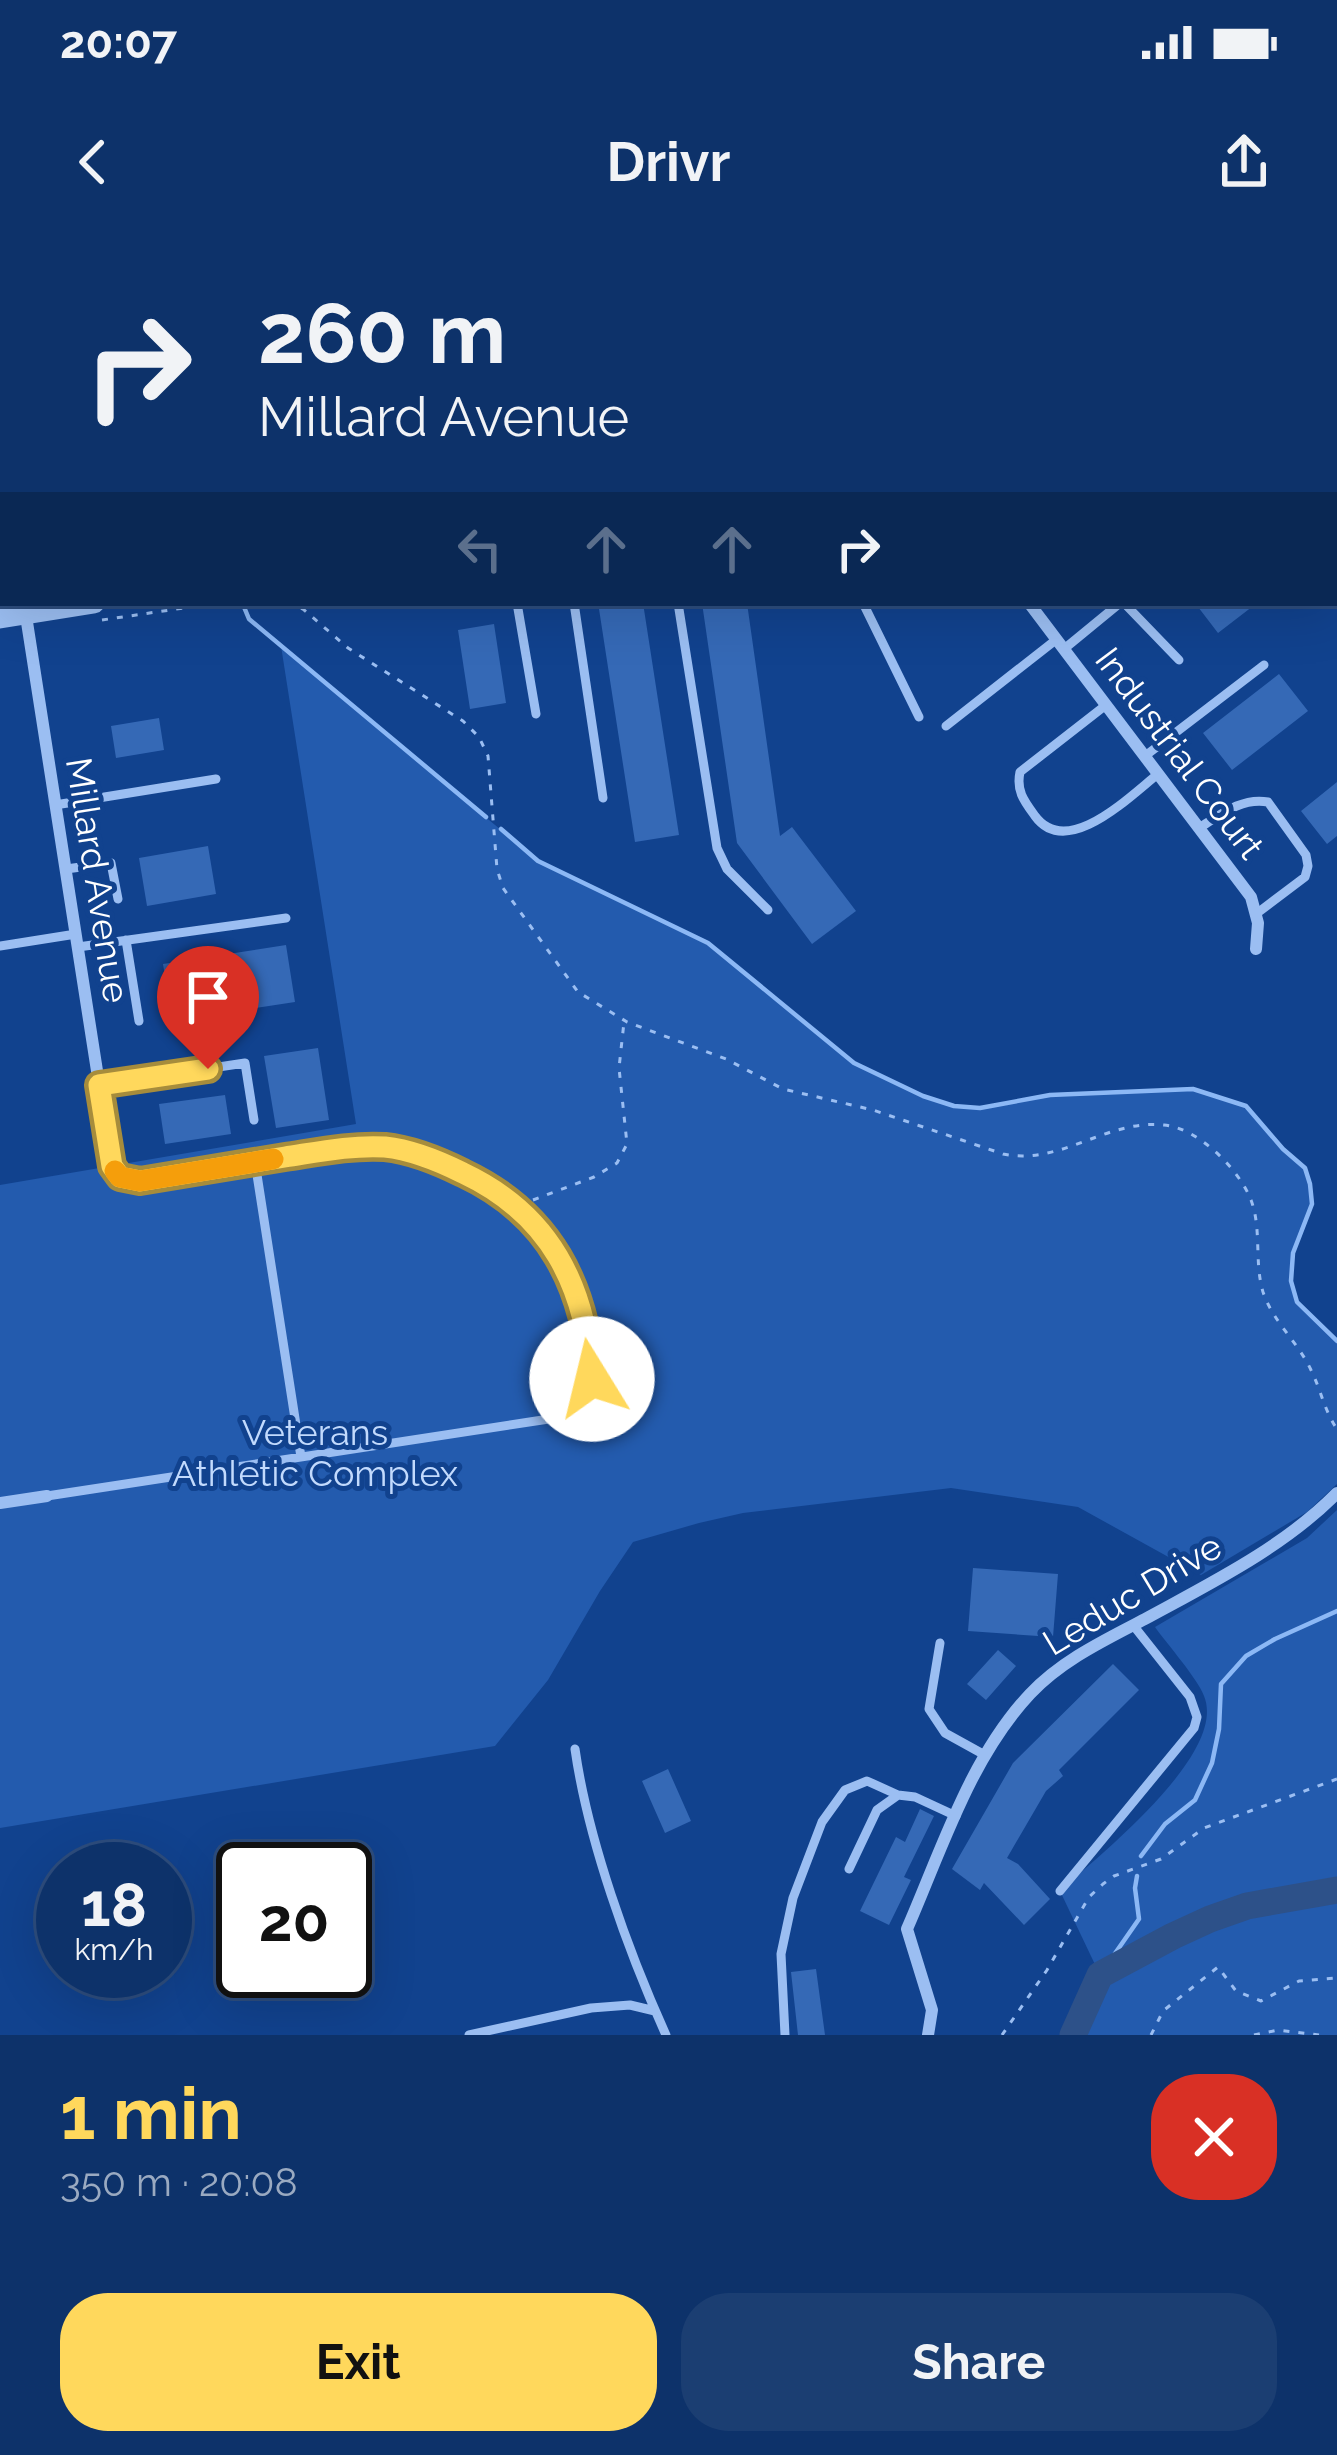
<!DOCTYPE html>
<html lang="en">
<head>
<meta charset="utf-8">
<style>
  body { margin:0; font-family:Raleway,sans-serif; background:#1b3e72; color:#f1f3f6; height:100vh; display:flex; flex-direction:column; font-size:45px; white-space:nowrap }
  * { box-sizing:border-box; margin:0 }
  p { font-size:39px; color:#9aaac1 }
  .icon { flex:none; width:66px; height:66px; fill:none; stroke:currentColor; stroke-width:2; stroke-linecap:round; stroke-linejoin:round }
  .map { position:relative; height:1795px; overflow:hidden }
  .panel { display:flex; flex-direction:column; background:#0d326a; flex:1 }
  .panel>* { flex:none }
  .banner { position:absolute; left:0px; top:0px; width:1338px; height:366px; box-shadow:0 12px 48px #0002,0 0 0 3px #2d4d7e; background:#0d326a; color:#f1f3f6; overflow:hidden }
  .speed { position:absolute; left:36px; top:1602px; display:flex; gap:24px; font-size:60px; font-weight:700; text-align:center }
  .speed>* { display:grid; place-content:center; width:156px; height:156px; border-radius:50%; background:#0d326a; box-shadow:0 12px 48px #0002,0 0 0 3px #2d4d7e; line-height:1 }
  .speed small { font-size:30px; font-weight:400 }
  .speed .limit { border:6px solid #111; border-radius:18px; background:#fff; color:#111 }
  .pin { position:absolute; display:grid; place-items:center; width:102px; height:102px; color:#fff; margin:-123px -51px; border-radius:50% 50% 50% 0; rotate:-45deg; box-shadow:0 0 12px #0007 }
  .pin .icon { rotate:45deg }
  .me { position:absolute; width:132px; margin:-66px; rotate:351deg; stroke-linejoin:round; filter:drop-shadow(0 0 9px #0008) }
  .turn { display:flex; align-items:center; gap:42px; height:252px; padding:0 60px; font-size:54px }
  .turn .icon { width:156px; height:156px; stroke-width:2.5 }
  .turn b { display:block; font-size:84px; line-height:102px }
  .lanes { display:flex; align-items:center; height:114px; padding:0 60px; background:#0003; justify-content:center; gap:60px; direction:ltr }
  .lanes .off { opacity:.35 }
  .round { display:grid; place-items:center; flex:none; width:126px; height:126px; border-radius:48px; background:#1b3e72 }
  .overview { display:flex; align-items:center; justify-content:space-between; height:204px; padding:0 60px }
  h1 { font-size:72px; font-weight:700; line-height:90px; color:#ffd85c }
  .primary-button { display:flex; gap:24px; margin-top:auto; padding:24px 60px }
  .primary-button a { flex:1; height:138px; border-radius:48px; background:#ffd85c; color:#111; font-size:48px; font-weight:700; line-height:138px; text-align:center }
  .primary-button a+a { background:#1b3e72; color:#f1f3f6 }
  .status { display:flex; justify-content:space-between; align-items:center; height:84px; padding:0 60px; background:#0d326a; direction:ltr }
  .status svg { height:33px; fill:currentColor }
  header { display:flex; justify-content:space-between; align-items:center; height:156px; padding:0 60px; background:#0d326a; font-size:54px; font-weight:700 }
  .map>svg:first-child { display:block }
  .green { fill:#235bae }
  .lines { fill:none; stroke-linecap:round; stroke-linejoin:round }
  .stream { stroke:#8cb8f5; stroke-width:4.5 }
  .river { stroke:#2d5189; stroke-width:27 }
  .building { fill:#3569b6 }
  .path { stroke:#9bbef2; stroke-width:3; stroke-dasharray:6 9; stroke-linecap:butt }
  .service { stroke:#9bbef2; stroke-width:9 }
  .minor { stroke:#9bbef2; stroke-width:12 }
  .tertiary { stroke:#9bbef2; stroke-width:21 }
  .route-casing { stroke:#a68c3c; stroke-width:30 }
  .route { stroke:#ffd85c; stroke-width:21 }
  .slow { stroke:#f59e0b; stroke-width:21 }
  .labels { text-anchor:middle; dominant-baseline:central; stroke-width:10; stroke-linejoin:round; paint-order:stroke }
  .street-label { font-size:36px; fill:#fff; stroke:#11428e }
  .park-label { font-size:36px; fill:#c2dafd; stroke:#11428e }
</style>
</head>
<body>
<div class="status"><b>20:07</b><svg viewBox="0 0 49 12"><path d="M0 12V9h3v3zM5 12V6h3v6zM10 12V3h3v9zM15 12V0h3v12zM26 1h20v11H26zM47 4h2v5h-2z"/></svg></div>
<header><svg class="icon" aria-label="back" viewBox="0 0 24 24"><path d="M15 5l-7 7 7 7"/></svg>Drivr<svg class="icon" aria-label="share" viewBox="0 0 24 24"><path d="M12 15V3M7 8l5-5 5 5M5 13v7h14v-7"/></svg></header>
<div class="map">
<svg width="1337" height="1795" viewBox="0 0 1337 1795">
  <rect width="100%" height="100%" fill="#11428e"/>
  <!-- green -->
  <path class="green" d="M 281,406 L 538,621 L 708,703 L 854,823 L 923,856 L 954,866 L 980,868 L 1050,855 L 1193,849 L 1246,866 L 1283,909 L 1305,928 L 1310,944 L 1312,964 L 1293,1013 L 1291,1041 L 1297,1062 L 1337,1101 L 1337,1244 L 1307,1272 L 1201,1335 L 1078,1267 L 951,1248 L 743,1273 L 699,1283 L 633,1302 L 600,1351 L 548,1440 L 495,1506 L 0,1588 L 0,945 L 356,884 Z
    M 1337,1270 L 1337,1795 L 1073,1795 L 1100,1735 L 1060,1651 C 1099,1615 1228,1514 1204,1456 C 1198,1439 1167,1404 1155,1387 L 1307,1298 Z"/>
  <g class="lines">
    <!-- stream -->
    <path class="stream" d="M 94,0 L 96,3
      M 244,367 L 249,379 L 486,577
      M 501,589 L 538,621 L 708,703 L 854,823 L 923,856 L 954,866 L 980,868 L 1050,855 L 1193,849 L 1246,866 L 1283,909 L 1305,928 L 1310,944 L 1312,964 L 1293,1013 L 1291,1041 L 1297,1062 L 1337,1101
      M 1141,1616 L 1165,1584 L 1195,1560 L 1212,1523 L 1219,1489 L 1221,1444 L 1246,1416 L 1275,1399 L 1337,1371
      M 1100,1735 L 1139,1679 L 1135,1648 L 1137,1636"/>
    <!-- river -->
    <path class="river" d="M 1073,1795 L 1100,1735 L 1173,1696 L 1210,1679 L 1247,1666 L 1337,1650"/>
  </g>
  <!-- building -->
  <path class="building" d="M 643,363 L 679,595 L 635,602 L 599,369 Z
    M 702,363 L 747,363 L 780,596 L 792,587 L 856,671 L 812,704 L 737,603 Z
    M 1195,363 L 1257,363 L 1218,393 Z
    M 494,384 L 506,463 L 470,469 L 458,390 Z
    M 1279,434 L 1308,471 L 1232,530 L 1203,493 Z
    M 159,478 L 164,510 L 116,518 L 111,486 Z
    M 1337,542 L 1337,596 L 1327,604 L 1301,571 Z
    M 208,606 L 216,654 L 147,666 L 139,618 Z
    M 286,705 L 295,762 L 172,781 L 163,724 Z
    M 318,808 L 329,880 L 276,888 L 264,816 Z
    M 225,855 L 231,894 L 165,904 L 159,864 Z
    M 973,1328 L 1058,1334 L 1053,1397 L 968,1391 Z
    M 998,1410 L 1016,1426 L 986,1460 L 967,1444 Z
    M 1113,1424 L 1139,1450 L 1059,1530 L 1063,1536 L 1046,1551 L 1007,1618 L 1018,1624 L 1050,1659 L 1024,1685 L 984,1643 L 980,1650 L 952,1629 L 1013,1523 Z
    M 668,1529 L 691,1581 L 665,1593 L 642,1541 Z
    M 920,1569 L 934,1576 L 904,1637 L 911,1640 L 889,1685 L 860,1671 L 896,1597 L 905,1602 Z
    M 816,1729 L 825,1795 L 798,1795 L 791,1732 Z"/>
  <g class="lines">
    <!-- path -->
    <path class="path" d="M 0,77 L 2,93
      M 287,363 L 303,369 L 348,408 L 463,481 L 479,497 L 488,516 L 497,629 L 503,648 L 578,752 L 627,782 L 726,819 L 783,849 L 873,870 L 1003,914 C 1061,926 1106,879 1164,885 C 1198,888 1239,929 1251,960 C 1262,989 1254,1022 1263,1052 C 1273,1082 1298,1102 1311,1130 C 1321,1150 1324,1170 1337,1189
      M 102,380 L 218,363
      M 533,960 L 594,937 L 617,923 L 627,904 L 619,828 L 624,782
      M 1002,1795 L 1047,1730 L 1089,1657 L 1103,1644 L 1114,1636 L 1161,1619 L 1204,1588 L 1337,1539
      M 1151,1795 L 1163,1771 L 1218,1727 L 1236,1751 L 1261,1761 L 1299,1741 L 1337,1738
      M 1254,1795 L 1278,1790 L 1319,1795"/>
    <!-- service -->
    <path class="service" d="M 151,0 L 152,3
      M 509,0 L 509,3
      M 669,0 L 669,3
      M 800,0 L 801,3
      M 1087,0 L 1090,3
      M 0,108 L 3,107
      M 517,363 L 536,474
      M 574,363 L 603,558
      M 678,363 L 717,608 L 727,629 L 768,670
      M 863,363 L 919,477
      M 1124,363 L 1179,420
      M 1064,409 L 1120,363
      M 1106,465 L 1020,532 C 1016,551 1024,561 1035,576 C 1067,620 1130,556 1158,534
      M 946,486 L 1057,399
      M 1145,516 L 1264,425
      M 55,565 L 216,539
      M 1199,588 C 1220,575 1242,557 1268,562 L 1306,615 L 1308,626 L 1305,637 L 1256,674
      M 66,629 L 111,623 L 118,659
      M 126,700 L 139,781
      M 0,706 L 76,694
      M 78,707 L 286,678
      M 99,845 L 245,823 L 254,880
      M 255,922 L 301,1217
      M 47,1256 L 562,1177 C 601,1147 592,1121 582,1078 C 574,1045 560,1014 539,987 C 509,949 434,912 386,907 C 349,904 313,913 276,919 C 231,926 185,934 139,941 L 120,937 L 112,927
      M 940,1403 L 929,1469 L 945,1493 L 983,1514
      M 575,1509 C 588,1600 628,1711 666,1795
      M 849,1629 L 877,1570 L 898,1555 L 915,1557 L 956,1576
      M 1060,1651 L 1194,1488 L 1197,1477 L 1190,1457 L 1133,1385
      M 469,1795 L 591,1768 L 630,1765 L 655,1771
      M 785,1795 L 781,1714 L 793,1658 L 822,1582 L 845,1550 L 867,1541 L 898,1555"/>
    <!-- minor -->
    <path class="minor" d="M 1311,0 L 1313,3
      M 1335,32 L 1337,34
      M 0,200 L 3,220
      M 24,363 L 112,927
      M 1029,363 L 1251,657 L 1258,683 L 1256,709
      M 0,1263 L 47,1256
      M 928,1795 L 932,1770 L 907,1689 C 942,1609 970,1518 1030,1454 C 1062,1420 1105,1400 1145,1379 C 1211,1343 1284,1307 1337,1253"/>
    <!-- tertiary -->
    <path class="tertiary" d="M 1238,3 L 1242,0
      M 0,378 L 94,363"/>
  </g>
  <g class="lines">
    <defs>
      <path id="route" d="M 208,829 L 99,845 L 112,926 L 120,937 L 140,941 C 188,933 236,925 285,917 C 318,912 351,905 385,907 C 413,910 439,921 463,933 C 550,974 586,1046 592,1139"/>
    </defs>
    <!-- route casing -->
    <use href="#route" class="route-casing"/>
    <!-- route -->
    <use href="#route" class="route"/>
    <!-- slow -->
    <path class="slow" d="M 115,931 L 120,937 L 140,941 L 273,919"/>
  </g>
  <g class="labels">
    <!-- street labels -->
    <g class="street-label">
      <text transform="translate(1180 513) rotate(53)">Industrial Court</text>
      <text transform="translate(98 640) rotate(81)">Millard Avenue</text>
      <text transform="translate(1132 1354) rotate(-31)">Leduc Drive</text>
    </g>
    <!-- park labels -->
    <g class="park-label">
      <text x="315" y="1192">Veterans<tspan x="315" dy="41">Athletic Complex</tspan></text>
    </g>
  </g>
</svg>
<div class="speed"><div>18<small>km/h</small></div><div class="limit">20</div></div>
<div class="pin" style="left:208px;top:829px;background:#d93025"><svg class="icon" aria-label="arrive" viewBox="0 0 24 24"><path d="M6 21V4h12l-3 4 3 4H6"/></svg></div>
<svg class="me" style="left:592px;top:1139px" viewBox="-20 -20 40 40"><circle r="19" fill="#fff"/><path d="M0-13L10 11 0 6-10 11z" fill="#ffd85c"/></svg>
<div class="banner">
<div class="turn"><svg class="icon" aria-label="right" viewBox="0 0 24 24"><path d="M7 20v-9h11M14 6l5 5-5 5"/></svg><div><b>260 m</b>Millard Avenue</div></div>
<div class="lanes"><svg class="icon off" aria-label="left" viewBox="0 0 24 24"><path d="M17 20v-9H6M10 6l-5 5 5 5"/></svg><svg class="icon off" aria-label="ahead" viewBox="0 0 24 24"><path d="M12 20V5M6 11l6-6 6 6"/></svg><svg class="icon off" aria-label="ahead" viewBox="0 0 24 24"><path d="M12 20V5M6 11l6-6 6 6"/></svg><svg class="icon" aria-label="right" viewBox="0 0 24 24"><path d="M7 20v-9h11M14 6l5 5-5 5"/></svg></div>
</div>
</div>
<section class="panel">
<div class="overview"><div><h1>1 min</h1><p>350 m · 20:08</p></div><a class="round" style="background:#d93025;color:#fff"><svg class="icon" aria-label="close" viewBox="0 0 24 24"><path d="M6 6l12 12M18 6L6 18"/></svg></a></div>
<div class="primary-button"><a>Exit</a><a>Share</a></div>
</section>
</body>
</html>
